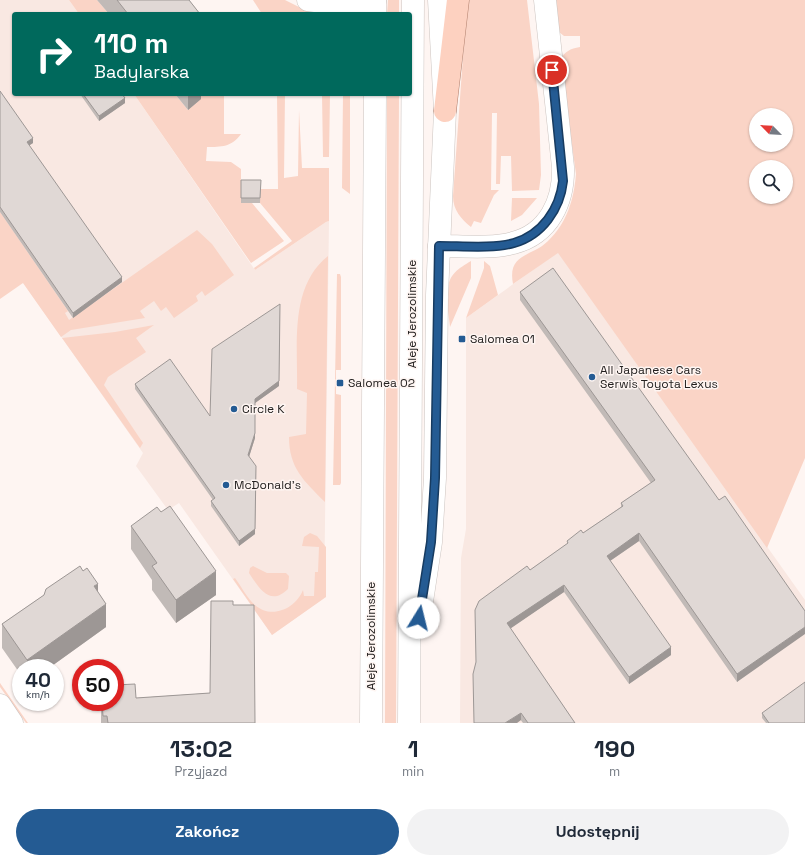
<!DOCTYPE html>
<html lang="pl">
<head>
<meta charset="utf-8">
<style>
  body { margin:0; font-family:"Space Grotesk",sans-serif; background:#f2f2f3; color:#1f2937; height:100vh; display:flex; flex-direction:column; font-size:15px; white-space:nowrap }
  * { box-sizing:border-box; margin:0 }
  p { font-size:13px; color:#747a83 }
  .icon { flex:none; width:22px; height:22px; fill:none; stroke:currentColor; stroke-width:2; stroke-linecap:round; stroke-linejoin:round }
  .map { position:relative; height:723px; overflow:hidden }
  .drawer { display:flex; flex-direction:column; background:#fff; flex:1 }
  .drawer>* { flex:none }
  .banner { position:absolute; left:12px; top:12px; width:400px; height:84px; border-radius:4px; box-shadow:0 1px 3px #0004; background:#00695c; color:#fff; overflow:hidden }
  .needle { width:26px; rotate:294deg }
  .controls { position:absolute; left:749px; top:108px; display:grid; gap:8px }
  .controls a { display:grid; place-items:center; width:44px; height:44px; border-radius:50%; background:#fff; box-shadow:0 1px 3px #0004; font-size:20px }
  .speed { position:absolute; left:12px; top:659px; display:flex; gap:8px; font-size:20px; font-weight:700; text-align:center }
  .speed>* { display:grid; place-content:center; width:52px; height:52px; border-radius:50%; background:#fff; box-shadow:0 1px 3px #0004; line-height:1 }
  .speed small { font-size:10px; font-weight:400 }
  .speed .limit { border:6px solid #d22; background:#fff; color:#111 }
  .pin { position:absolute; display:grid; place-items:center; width:34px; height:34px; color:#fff; margin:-17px; border:2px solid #fff; border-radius:50%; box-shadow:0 1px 4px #0007 }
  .me { position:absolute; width:44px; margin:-22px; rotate:9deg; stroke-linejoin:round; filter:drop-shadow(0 0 3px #0008) }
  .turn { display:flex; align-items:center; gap:14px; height:84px; padding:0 16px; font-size:18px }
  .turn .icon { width:52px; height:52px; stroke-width:2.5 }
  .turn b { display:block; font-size:28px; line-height:34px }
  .eta { display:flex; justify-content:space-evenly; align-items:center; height:68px; text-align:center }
  .eta b { font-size:24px; font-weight:600; line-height:28px }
  .action { display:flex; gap:8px; margin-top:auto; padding:8px 16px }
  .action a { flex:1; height:46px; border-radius:24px; background:#245b93; color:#fff; font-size:16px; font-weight:600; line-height:46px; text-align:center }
  .action a+a { background:#f2f2f3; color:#1f2937 }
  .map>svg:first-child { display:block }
  .built { fill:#f9e8e2 }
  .green { fill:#fad4c6; fill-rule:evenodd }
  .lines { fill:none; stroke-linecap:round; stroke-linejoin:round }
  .minor-casing { stroke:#ccc4c0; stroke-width:23 }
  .secondary-casing { stroke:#ccc4c0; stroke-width:23 }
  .primary-casing { stroke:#b07f6c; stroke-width:23 }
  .minor { stroke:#fff; stroke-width:22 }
  .secondary { stroke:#fff; stroke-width:22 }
  .primary { stroke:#fdd1c0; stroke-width:22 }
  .wall { fill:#c1bab7 }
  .shaded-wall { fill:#9d9795 }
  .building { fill:#e0d8d5; stroke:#9d9795 }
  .route-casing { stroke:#173b60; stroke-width:10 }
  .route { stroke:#245b93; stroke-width:7 }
  .poi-dot { fill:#245b93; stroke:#fef5f2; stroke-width:1.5 }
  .labels { text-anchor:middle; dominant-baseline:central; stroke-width:3; stroke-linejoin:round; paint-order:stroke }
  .street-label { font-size:12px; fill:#23201f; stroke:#fef5f2 }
  .poi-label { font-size:12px; fill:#23201f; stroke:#fef5f2; text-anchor:start }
</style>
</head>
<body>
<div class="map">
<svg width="805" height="723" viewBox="0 0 805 723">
  <rect width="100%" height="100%" fill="#fef5f2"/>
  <!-- built -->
  <path class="built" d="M 0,0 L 69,0 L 79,14 L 14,14 L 14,94 L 134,94 L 255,270 L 326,222 L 329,221 L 324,598 L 272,635 L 179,503 L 168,510 L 136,466 L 143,453 L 0,250 Z
    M 558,252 L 805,600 L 805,723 L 460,723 L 461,558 L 466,529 L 466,318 Z"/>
  <!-- green -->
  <path class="green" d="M 69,0 L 97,0 L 109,14 L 79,14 Z
    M 253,0 L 285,0 L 303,9 L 316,11 L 316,14 L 262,14 Z
    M 388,0 L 399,0 L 399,14 L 387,14 Z
    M 467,0 L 527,0 L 539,104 L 541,175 L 539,190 L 512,191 L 511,156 L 501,156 L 500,184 L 496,184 L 497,113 L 492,113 L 491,190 L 499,190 L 494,195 L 481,223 L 474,221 L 471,227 C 461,219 453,210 453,196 Z
    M 556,0 L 805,0 L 805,458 L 767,548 L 558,253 L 513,284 C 507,253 532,257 548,241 C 567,223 574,199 576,174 L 560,60 C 565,51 570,49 580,47 L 580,36 L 564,36 L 559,32 ZM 756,115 L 786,115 L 786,145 L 756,145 ZM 756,167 L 786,167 L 786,197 L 756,197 Z
    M 134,94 L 175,94 L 188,110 L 201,94 L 224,94 L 224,134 L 241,134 C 232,147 221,147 207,147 L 206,161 L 231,162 L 241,169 L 241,185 L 252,203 L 284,241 L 251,263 Z
    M 277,94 L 285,94 L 284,178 L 298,176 L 299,110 L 302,168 L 329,168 L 329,221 L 326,222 L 255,270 L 254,268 L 292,241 L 260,203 L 260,189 L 278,189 Z
    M 322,94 L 330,94 L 329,157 L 323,157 Z
    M 343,94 L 350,94 L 350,194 L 342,188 Z
    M 387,94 L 399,94 L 396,723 L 385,723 Z
    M 512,198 L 537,198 L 522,215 L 511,221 Z
    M 0,212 L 68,311 L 65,313 L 69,320 L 197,230 L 212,244 L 234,275 L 205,296 L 202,291 L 196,296 L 198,301 L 174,318 L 166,307 L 161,311 L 154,301 L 140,311 L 145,318 L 71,330 L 61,337 L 23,283 L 0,299 Z
    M 328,256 L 325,502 C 304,481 289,468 289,437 L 306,434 L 307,393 L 297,389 C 298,345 289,287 328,256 Z
    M 471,261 L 471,278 L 450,327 L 447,303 C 449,299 448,295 448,290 C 448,275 459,268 471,261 Z
    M 484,261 L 490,266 L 498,295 L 466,318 L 484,268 Z
    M 337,274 L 340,274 L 341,277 L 341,370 L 336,370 L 336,394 L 341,395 L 341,483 L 340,485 L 333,485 Z
    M 154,325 L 136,338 L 146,352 L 108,377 L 104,385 L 143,443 L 140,448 L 62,338 L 115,332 Z
    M 310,533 L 317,536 L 326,547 L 326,597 L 272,635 L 233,579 L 235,578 C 241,586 247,598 255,605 C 272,620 296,608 303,590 L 304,596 L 314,596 L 315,572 L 318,572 L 319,547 L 302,546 L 304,537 Z
    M 253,566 L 267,573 L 286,573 L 289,576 L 288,589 C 270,607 259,588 249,573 L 250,568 Z
    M 0,683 L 28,723 L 26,723 L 0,687 Z"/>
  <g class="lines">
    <defs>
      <path id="minor" d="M 308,0 L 323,2 L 375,1
        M 439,246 C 462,246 492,249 513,243 C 549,234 564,201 563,167 L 545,0
        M 0,705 L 12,723"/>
      <path id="secondary" d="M 375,14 L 375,0
        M 421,608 L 431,542 L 435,478 L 437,295 L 445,111 L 439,0
        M 371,723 L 375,94
        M 409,723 L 413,0"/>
      <path id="primary" d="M 445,111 L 458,0"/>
    </defs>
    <!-- minor casing -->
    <use href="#minor" class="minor-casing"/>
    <!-- secondary casing -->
    <use href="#secondary" class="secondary-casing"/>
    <!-- primary casing -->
    <use href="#primary" class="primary-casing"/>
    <!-- minor -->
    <use href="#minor" class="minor"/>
    <!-- secondary -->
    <use href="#secondary" class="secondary"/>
    <!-- primary -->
    <use href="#primary" class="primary"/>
  </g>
  <!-- wall -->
  <path class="wall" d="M 97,0 L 189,0 L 200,14 L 109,14 Z
    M 0,91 L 33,143 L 29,145 L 122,282 L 73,318 L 0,212 Z
    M 80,94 L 122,94 L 125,103 L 99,121 Z
    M 175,94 L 201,94 L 201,99 L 188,110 Z
    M 241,180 L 261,180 L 260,203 L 241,203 Z
    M 520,292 L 719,500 L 805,611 L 737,682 L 639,541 L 610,561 L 671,655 L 629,684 L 564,592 L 510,628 L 575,723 L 523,723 L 476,662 L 530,570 L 567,544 L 567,541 L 583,533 L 621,507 L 621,503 L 651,483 L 520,300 Z
    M 135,384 L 210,416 L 279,386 L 255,403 L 255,438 L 249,457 L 255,534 L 239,546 L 211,506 L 211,501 L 213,500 L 135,389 Z
    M 131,526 L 216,595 L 176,623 L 152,590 L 152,580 L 131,549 Z
    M 98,592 L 106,627 L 49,668 L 21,668 L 21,675 L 2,648 L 2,624 L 44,595 Z
    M 233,605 L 255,723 L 101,723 L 101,702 L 115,702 L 136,698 L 210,693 Z
    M 762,713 L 805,723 L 766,723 L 762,718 Z"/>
  <!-- shaded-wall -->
  <path class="shaded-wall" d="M 188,94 L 201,94 L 201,99 L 188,110 Z
    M 125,98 L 125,103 L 99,121 L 99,116 Z
    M 33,138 L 33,143 L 27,147 L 27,142 Z
    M 122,277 L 122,282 L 73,318 L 73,313 Z
    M 280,304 L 279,386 L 255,403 L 255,399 Z
    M 255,433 L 255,438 L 248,460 L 248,455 Z
    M 256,466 L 255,534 L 239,546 L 239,541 Z
    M 639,533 L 639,541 L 607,563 L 607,556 Z
    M 216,571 L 216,595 L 176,623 L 176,600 Z
    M 98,584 L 98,607 L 94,586 Z
    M 564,585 L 564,592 L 507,631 L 507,623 Z
    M 106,604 L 106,627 L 49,668 L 27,668 L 27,660 Z
    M 805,627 L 805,634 L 737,682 L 737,674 Z
    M 671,647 L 671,655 L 629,684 L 629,677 Z
    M 521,713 L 521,720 L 517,723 L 505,723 Z"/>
  <!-- building -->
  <path class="building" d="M 117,0 L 189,0 L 200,14 L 128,14 Z
    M 0,91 L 33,138 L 27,142 L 122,277 L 73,313 L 0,207 Z
    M 83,94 L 122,94 L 125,98 L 99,116 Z
    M 241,180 L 261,180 L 260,198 L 241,198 Z
    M 553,268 L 719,500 L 725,496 L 805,611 L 805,627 L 737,674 L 639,533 L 607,556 L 671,647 L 629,677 L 564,585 L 507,623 L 575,723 L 528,723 L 521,713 L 505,723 L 474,723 L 473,674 L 476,662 L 475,610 L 479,601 L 527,566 L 530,570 L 568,543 L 567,541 L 581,530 L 583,533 L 623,506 L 621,503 L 655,480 L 520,292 Z
    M 280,304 L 279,381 L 255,399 L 255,433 L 248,455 L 256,466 L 255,529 L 239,541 L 211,501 L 215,498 L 135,384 L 170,359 L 210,416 L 212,349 Z
    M 170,506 L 216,571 L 176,600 L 152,566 L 157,563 L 131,526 L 157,507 L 161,512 Z
    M 80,566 L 83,571 L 87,568 L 98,584 L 94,586 L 106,604 L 27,660 L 2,624 L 44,595 L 46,589 Z
    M 211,601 L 233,601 L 233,605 L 254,605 L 255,723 L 108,723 L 107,716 L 103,716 L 102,702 L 115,702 L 115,685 L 135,684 L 136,698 L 210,693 Z
    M 805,682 L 805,723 L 769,723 L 762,713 Z"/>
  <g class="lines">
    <defs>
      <path id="route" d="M 419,618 L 431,542 L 435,478 L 439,246 C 462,246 493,249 514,243 C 542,235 560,209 563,181 L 552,70"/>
    </defs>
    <!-- route casing -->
    <use href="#route" class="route-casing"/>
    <!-- route -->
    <use href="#route" class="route"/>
  </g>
  <!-- markers -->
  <g class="poi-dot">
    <rect x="458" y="335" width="8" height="8" rx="2"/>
    <circle cx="592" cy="377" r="4"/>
    <rect x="336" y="379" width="8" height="8" rx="2"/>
    <circle cx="234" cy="409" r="4"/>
    <circle cx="226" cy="485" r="4"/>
  </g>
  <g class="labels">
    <!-- street labels -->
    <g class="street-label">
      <text transform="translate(412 314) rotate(-90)">Aleje Jerozolimskie</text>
      <text transform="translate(371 636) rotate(-90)">Aleje Jerozolimskie</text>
    </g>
    <!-- poi labels -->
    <g class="poi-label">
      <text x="470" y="339">Salomea 01</text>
      <text x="600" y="370">All Japanese Cars<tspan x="600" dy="14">Serwis Toyota Lexus</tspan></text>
      <text x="348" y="383">Salomea 02</text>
      <text x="242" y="409">Circle K</text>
      <text x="234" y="485">McDonald's</text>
    </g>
  </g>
</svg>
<div class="controls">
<a><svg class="needle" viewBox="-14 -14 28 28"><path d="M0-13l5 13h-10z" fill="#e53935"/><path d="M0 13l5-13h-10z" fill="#747a83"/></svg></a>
<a><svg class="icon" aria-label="search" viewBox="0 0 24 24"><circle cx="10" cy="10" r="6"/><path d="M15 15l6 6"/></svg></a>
</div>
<div class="speed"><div>40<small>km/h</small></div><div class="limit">50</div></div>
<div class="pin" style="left:552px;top:70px;background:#d93025"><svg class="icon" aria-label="arrive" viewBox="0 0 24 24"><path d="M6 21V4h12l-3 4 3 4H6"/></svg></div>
<svg class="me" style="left:419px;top:618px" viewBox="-20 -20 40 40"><circle r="19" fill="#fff"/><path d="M0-13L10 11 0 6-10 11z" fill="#245b93"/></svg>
<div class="banner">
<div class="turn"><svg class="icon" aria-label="right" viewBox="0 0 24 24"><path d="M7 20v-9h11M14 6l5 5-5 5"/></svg><div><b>110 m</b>Badylarska</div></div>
</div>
</div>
<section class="drawer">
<div class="eta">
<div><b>13:02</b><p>Przyjazd</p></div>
<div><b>1</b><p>min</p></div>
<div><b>190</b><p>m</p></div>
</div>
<div class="action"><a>Zakończ</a><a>Udostępnij</a></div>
</section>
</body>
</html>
